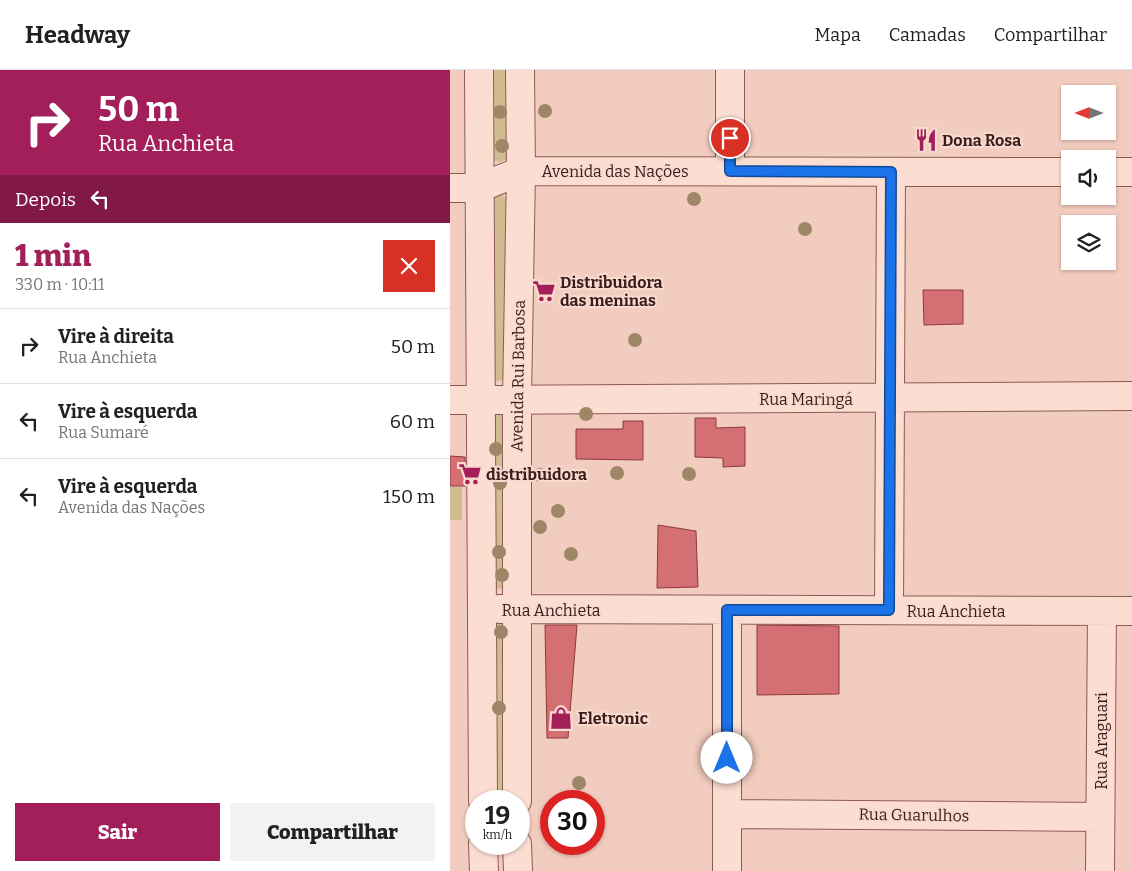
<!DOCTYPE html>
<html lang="pt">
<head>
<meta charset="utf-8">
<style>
  body { margin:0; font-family:Bitter,serif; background:#f2f2f2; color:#202124; height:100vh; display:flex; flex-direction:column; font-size:19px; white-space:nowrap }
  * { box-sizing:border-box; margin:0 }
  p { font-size:16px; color:#757577 }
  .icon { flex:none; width:28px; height:28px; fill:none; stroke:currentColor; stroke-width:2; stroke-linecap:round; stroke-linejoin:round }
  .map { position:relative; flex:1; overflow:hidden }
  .side { display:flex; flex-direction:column; background:#fff; width:450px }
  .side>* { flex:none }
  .banner { background:#a21f5a; color:#fff; overflow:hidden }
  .needle { width:32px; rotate:270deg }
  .controls { position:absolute; left:611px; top:15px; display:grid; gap:10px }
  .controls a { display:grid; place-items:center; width:55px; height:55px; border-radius:0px; background:#fff; box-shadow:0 1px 4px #0004; font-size:25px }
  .speed { position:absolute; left:15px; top:720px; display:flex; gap:10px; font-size:25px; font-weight:700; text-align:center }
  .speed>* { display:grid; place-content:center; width:65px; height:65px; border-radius:50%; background:#fff; box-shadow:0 1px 4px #0004; line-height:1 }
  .speed small { font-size:12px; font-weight:400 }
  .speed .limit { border:8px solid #d22; background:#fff; color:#111 }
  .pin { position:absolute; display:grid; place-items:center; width:42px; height:42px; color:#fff; margin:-21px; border:2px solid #fff; border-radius:50%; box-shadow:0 1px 5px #0007 }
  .me { position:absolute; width:55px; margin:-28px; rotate:0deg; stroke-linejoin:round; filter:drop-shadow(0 0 4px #0008) }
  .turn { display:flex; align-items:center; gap:18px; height:105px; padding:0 15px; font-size:22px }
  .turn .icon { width:65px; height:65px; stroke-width:2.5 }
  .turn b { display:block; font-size:35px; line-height:42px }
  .then { display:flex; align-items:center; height:48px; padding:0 15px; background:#0003; gap:10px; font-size:19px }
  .round { display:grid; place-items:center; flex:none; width:52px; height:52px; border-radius:0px; background:#f2f2f2 }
  .head { display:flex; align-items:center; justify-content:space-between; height:85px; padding:0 15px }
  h1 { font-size:30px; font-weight:800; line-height:38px; color:#a21f5a }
  .button { display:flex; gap:10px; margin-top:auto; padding:10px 15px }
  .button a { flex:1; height:58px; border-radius:0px; background:#a21f5a; color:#fff; font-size:20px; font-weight:800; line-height:58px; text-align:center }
  .button a+a { background:#f2f2f2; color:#202124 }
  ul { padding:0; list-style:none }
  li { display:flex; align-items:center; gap:15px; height:75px; padding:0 15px; border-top:1px solid #e0e0e0 }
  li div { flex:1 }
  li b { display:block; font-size:19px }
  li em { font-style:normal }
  header { display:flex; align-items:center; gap:30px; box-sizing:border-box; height:70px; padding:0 25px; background:#fff; border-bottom:1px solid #e0e0e0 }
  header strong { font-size:24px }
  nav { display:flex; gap:28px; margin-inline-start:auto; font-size:18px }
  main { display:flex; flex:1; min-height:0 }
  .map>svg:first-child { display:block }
  .green { fill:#d1bc91 }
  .building { fill:#d47073; stroke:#8e383c }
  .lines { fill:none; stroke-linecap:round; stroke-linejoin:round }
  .minor-casing { stroke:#8d5a55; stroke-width:30 }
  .minor { stroke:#fcddd2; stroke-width:28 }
  .tree { fill:#9e8767 }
  .route-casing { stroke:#114b97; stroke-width:12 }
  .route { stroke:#1a73e8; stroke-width:9 }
  .labels { text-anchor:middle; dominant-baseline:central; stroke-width:4; stroke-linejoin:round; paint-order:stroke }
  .poi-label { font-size:16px; font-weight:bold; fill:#3a1c1b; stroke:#f9dacf; text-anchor:start }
  .street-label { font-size:16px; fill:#3a1c1b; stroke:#f9dacf }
</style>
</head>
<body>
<header>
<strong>Headway</strong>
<nav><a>Mapa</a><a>Camadas</a><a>Compartilhar</a></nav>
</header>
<main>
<section class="side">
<div class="banner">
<div class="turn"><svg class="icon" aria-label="right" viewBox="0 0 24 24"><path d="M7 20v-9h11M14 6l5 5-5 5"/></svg><div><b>50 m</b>Rua Anchieta</div></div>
<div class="then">Depois<svg class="icon" aria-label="left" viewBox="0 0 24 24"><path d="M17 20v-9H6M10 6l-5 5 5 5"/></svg></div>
</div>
<div class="head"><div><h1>1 min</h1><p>330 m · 10:11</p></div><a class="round" style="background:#d93025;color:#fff"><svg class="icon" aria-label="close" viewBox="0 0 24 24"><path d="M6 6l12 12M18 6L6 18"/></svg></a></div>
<ul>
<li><svg class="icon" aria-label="right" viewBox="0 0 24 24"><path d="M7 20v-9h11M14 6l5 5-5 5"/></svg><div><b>Vire à direita</b><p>Rua Anchieta</p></div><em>50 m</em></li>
<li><svg class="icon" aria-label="left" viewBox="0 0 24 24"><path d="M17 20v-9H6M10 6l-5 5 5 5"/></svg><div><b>Vire à esquerda</b><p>Rua Sumaré</p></div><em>60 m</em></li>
<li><svg class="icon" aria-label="left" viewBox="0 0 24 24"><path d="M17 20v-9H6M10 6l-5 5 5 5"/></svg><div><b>Vire à esquerda</b><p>Avenida das Nações</p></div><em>150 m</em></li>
</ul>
<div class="button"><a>Sair</a><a>Compartilhar</a></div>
</section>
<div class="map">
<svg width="682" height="801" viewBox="0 0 682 801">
  <rect width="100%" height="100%" fill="#f2ccbe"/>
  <!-- green -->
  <path class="green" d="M 37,0 L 63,0 L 59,89 L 49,92 L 43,90 Z
    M 52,125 L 58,130 L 56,309 L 47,311 L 41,309 L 43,127 Z
    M 56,337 L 56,519 L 42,518 L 39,339 Z
    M 0,417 L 12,417 L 12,450 L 0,450 Z
    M 54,546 L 62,731 L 38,731 L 38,551 Z"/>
  <!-- building -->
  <path class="building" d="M 473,220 L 513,220 L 513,254 L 474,255 Z
    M 245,348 L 266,348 L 266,358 L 295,357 L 295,396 L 273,397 L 273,388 L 245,387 Z
    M 173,351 L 193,351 L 193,390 L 126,389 L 126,359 L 173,359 Z
    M 0,386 L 15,387 L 16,416 L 0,416 Z
    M 208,455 L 246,461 L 248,517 L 207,518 Z
    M 95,555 L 127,555 L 118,668 L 97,668 Z
    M 307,555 L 389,556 L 389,624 L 307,625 Z"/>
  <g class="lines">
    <defs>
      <path id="minor" d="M 29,0 L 33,731
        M 280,101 L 280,0
        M 658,102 L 682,102
        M 0,118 L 29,118 L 71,101 L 620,102
        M 0,330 L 682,326
        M 49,539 L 682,541
        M 277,540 L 277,801
        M 439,540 L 441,102
        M 67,731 L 67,330 L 71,101 L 70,0
        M 277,744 L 650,747
        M 33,774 L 34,801
        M 67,774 L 68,801
        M 650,801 L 652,541"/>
    </defs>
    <!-- minor casing -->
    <use href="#minor" class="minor-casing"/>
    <!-- minor -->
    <use href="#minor" class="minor"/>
  </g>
  <!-- trees -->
  <g class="tree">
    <circle cx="95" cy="41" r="7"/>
    <circle cx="50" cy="42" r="7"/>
    <circle cx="52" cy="76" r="7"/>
    <circle cx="244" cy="129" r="7"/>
    <circle cx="355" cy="159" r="7"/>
    <circle cx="185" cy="270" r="7"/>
    <circle cx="136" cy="344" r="7"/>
    <circle cx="46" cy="379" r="7"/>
    <circle cx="167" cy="403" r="7"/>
    <circle cx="239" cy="404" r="7"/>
    <circle cx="90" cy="405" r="7"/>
    <circle cx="50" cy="413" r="7"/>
    <circle cx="108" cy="441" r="7"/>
    <circle cx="90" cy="457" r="7"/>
    <circle cx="49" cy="482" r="7"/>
    <circle cx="121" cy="484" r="7"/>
    <circle cx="52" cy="505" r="7"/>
    <circle cx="51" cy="562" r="7"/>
    <circle cx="49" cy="638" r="7"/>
    <circle cx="129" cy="713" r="7"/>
  </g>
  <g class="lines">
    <defs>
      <path id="route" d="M 277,688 L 277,540 L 439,540 L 441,102 L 280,101 L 280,68"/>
    </defs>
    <!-- route casing -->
    <use href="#route" class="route-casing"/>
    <!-- route -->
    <use href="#route" class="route"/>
  </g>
  <!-- icons -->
  <defs>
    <symbol id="restaurant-bare" viewBox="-9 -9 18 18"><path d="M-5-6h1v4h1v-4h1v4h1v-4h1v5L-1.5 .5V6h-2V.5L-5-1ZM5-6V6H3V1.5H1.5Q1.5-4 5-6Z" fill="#a21f5a" stroke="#f9dacf" stroke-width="2.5" paint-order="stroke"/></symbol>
    <symbol id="supermarket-bare" viewBox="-9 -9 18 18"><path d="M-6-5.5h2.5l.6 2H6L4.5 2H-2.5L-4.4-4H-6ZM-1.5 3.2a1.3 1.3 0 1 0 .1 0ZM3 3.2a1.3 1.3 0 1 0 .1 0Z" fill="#a21f5a" stroke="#f9dacf" stroke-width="2.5" paint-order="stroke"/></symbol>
    <symbol id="shop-bare" viewBox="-9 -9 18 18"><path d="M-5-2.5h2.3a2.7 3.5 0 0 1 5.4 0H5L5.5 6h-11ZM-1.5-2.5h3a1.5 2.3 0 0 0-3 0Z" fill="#a21f5a" stroke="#f9dacf" stroke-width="2.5" paint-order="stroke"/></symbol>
  </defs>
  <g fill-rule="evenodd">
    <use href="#restaurant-bare" x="460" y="54" width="32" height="32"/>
    <use href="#supermarket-bare" x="78" y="205" width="32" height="32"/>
    <use href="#supermarket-bare" x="4" y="388" width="32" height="32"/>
    <use href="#shop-bare" x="95" y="632" width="32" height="32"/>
  </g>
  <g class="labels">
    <!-- poi labels -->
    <g class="poi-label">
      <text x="492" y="70">Dona Rosa</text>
      <text x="110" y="212">Distribuidora<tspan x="110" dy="18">das meninas</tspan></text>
      <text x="36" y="404">distribuidora</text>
      <text x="128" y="648">Eletronic</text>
    </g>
    <!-- street labels -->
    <g class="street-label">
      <text x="165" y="101">Avenida das Nações</text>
      <text transform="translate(68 306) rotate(-89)">Avenida Rui Barbosa</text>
      <text x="356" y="329">Rua Maringá</text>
      <text x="101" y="540">Rua Anchieta</text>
      <text x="506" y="541">Rua Anchieta</text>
      <text transform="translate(651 671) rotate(-90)">Rua Araguari</text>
      <text transform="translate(464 745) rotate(1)">Rua Guarulhos</text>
    </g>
  </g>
</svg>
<div class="controls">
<a><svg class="needle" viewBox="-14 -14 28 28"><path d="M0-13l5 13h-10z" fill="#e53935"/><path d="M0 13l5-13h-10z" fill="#757577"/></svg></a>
<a><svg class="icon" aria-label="sound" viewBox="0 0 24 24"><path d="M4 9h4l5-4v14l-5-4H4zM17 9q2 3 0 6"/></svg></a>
<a><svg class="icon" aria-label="layers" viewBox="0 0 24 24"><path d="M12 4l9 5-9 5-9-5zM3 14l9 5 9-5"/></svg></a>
</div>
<div class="speed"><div>19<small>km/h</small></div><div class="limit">30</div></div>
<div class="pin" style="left:280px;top:68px;background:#d93025"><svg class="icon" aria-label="arrive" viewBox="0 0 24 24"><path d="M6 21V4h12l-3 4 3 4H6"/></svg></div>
<svg class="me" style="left:277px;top:688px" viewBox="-20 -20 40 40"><circle r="19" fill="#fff"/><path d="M0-13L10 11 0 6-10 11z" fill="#1a73e8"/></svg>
</div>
</main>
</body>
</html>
